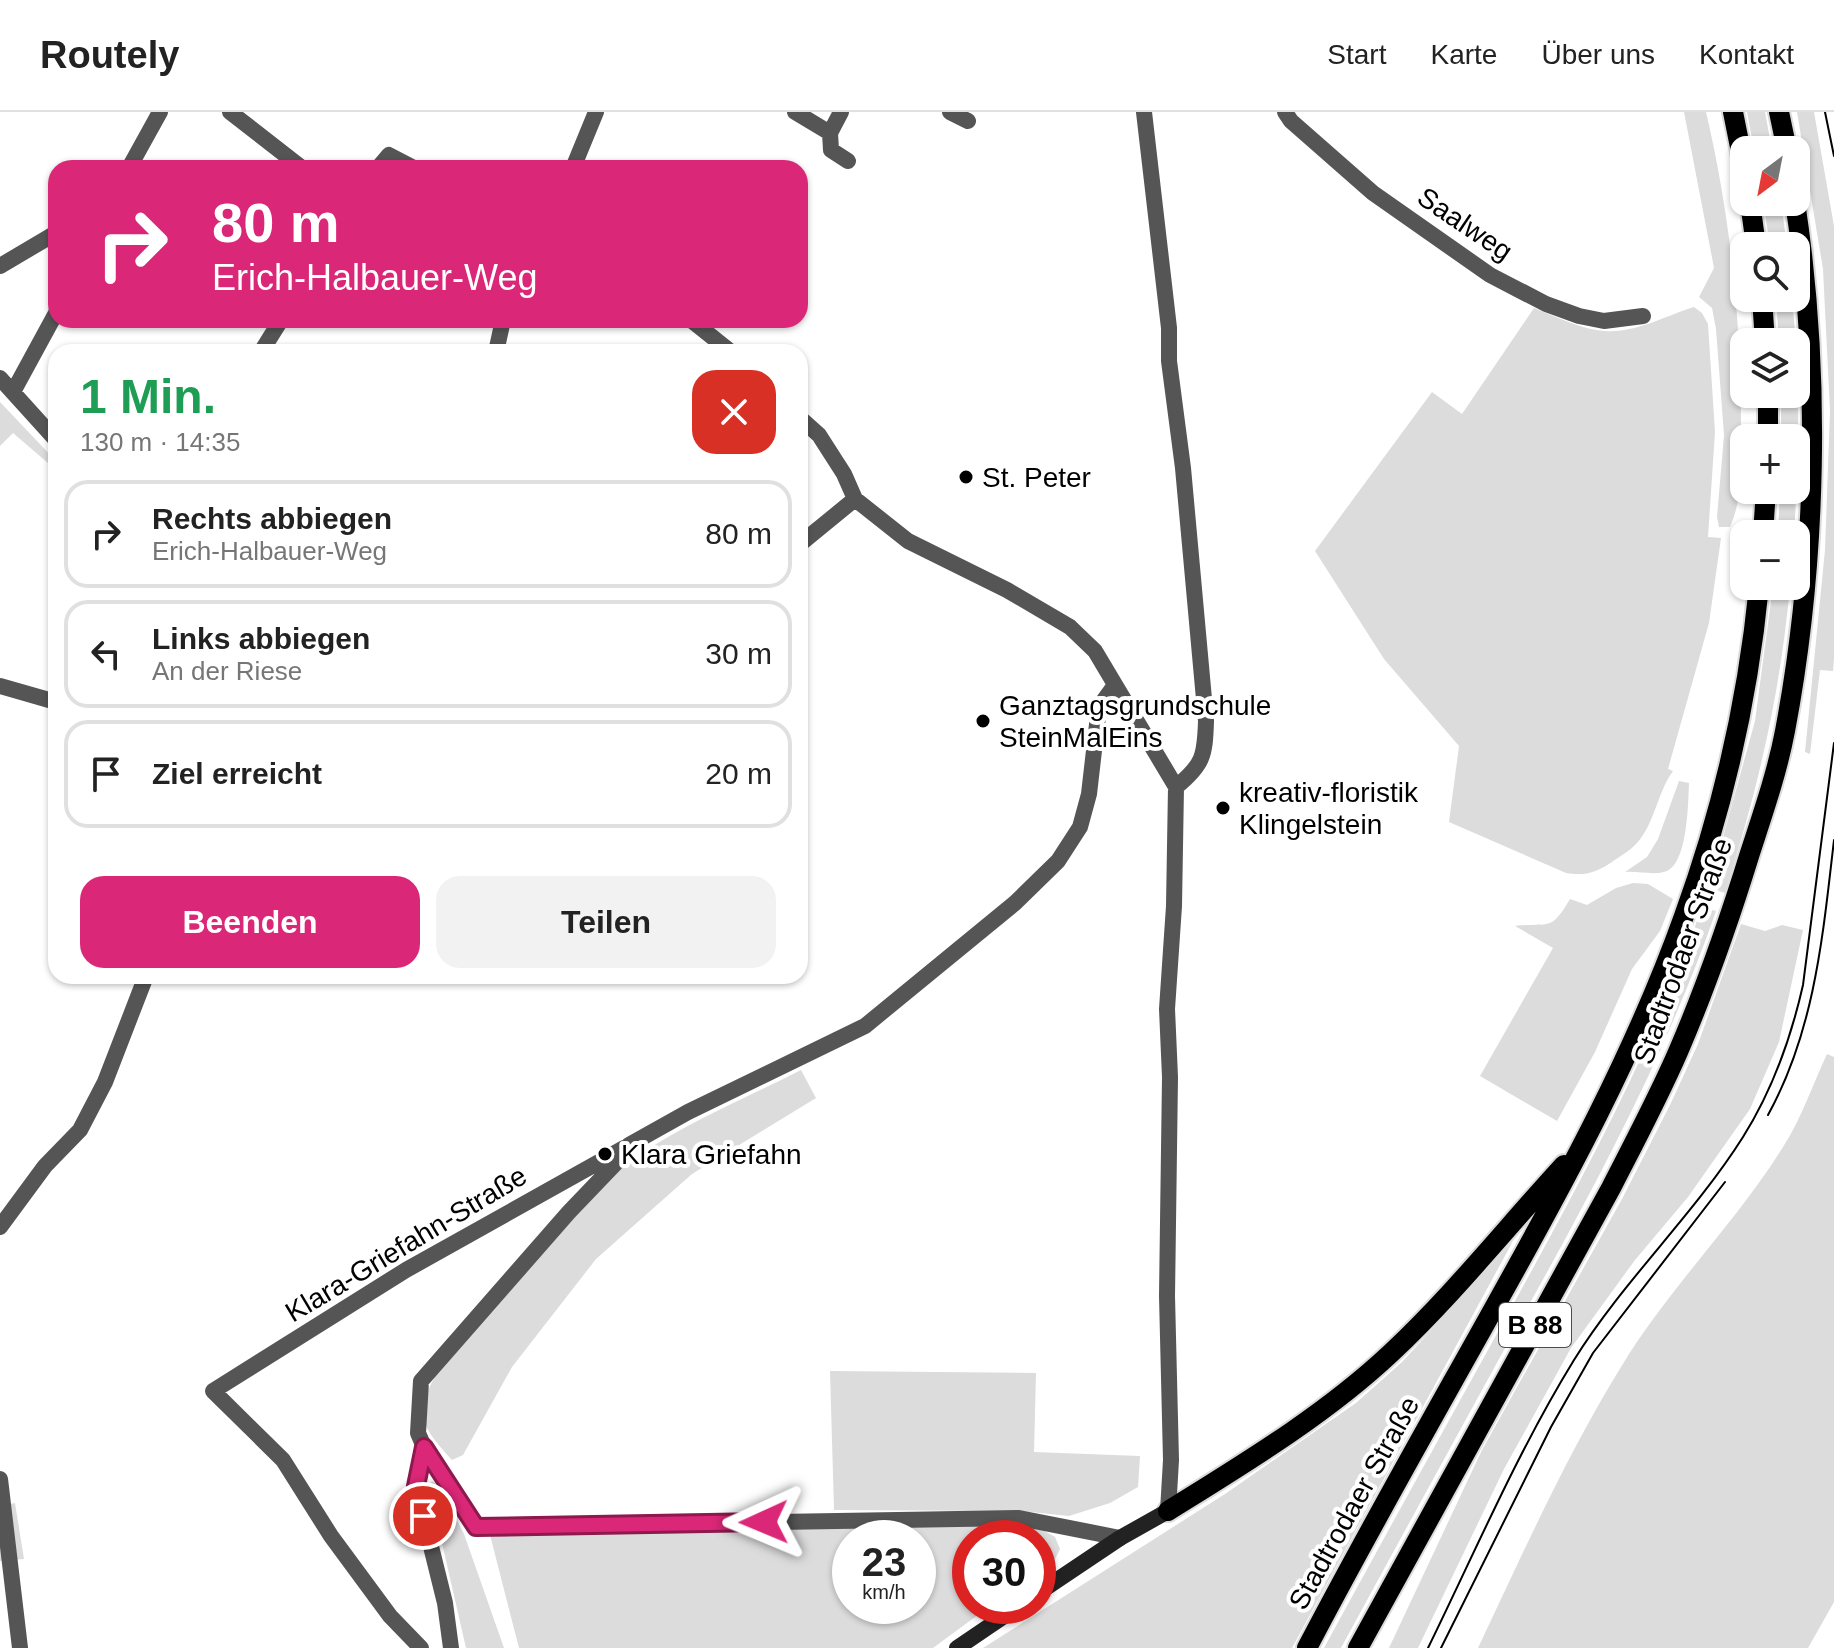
<!DOCTYPE html>
<html lang="de">
<head>
<meta charset="utf-8">
<style>
  body { margin:0; font-family:Helvetica,sans-serif; background:#f2f2f2; color:#222; height:100vh; display:flex; flex-direction:column; font-size:30px; white-space:nowrap }
  * { box-sizing:border-box; margin:0 }
  p { font-size:26px; color:#767676 }
  .icon { flex:none; width:44px; height:44px; fill:none; stroke:currentColor; stroke-width:2; stroke-linecap:round; stroke-linejoin:round }
  .map { position:relative; flex:1; overflow:hidden }
  .panel { position:absolute; left:48px; top:232px; width:760px; height:640px; display:flex; flex-direction:column; background:#fff; border-radius:24px; box-shadow:0 2px 6px #0004 }
  .panel>* { flex:none }
  .banner { position:absolute; left:48px; top:48px; width:760px; height:168px; border-radius:24px; box-shadow:0 2px 6px #0004; background:#db2777; color:#fff; overflow:hidden }
  .needle { width:52px; rotate:212deg }
  .fabs { position:absolute; left:1730px; top:24px; display:grid; gap:16px }
  .fabs a { display:grid; place-items:center; width:80px; height:80px; border-radius:16px; background:#fff; box-shadow:0 2px 6px #0004; font-size:40px }
  .speed { position:absolute; left:832px; top:1408px; display:flex; gap:16px; font-size:40px; font-weight:700; text-align:center }
  .speed>* { display:grid; place-content:center; width:104px; height:104px; border-radius:50%; background:#fff; box-shadow:0 2px 6px #0004; line-height:1 }
  .speed small { font-size:20px; font-weight:400 }
  .speed .limit { border:12px solid #d22; background:#fff; color:#111 }
  .pin { position:absolute; display:grid; place-items:center; width:68px; height:68px; color:#fff; margin:-34px; border:4px solid #fff; border-radius:50%; box-shadow:0 2px 8px #0007 }
  .me { position:absolute; width:88px; margin:-44px; rotate:269deg; stroke-linejoin:round; filter:drop-shadow(0 0 6px #0008) }
  .turn { display:flex; align-items:center; gap:28px; height:168px; padding:0 32px; font-size:36px }
  .turn .icon { width:104px; height:104px; stroke-width:2.5 }
  .turn b { display:block; font-size:56px; line-height:68px }
  .round { display:grid; place-items:center; flex:none; width:84px; height:84px; border-radius:24px; background:#f2f2f2 }
  .overview { display:flex; align-items:center; justify-content:space-between; height:136px; padding:0 32px }
  h1 { font-size:48px; font-weight:700; line-height:60px; color:#1e9e55 }
  .cta { display:flex; gap:16px; margin-top:auto; padding:16px 32px }
  .cta a { flex:1; height:92px; border-radius:24px; background:#db2777; color:#fff; font-size:32px; font-weight:700; line-height:92px; text-align:center }
  .cta a+a { background:#f2f2f2; color:#222 }
  ul { padding:0; list-style:none }
  li { display:flex; align-items:center; gap:24px; height:108px; margin:0 16px 12px; padding:0 16px; border:4px solid #e0e0e0; border-radius:24px }
  li div { flex:1 }
  li b { display:block; font-size:30px }
  li em { font-style:normal }
  header { display:flex; align-items:center; gap:48px; box-sizing:border-box; height:112px; padding:0 40px; background:#fff; border-bottom:2px solid #e0e0e0 }
  header strong { font-size:38px }
  nav { display:flex; gap:44px; margin-inline-start:auto; font-size:28px }
  .map>svg:first-child { display:block }
  .green { fill:#dcdcdc; fill-rule:evenodd }
  .lines { fill:none; stroke-linecap:round; stroke-linejoin:round }
  .primary-casing { stroke:#dbdbdb; stroke-width:24 }
  .street { stroke:#555; stroke-width:16 }
  .secondary { stroke:#222; stroke-width:16 }
  .primary { stroke:#000; stroke-width:20 }
  .tram { stroke:#000; stroke-width:2 }
  .route-casing { stroke:#8e194d; stroke-width:20 }
  .route { stroke:#db2777; stroke-width:14 }
  .poi-dot { fill:#000; stroke:#fff; stroke-width:3 }
  .labels { text-anchor:middle; dominant-baseline:central; stroke-width:8; stroke-linejoin:round; paint-order:stroke }
  .shield { fill:#fff; stroke:#4c4c4c; stroke-width:2 }
  .shield-label { font-size:26px; font-weight:bold; fill:#000 }
  .street-label { font-size:28px; fill:#000; stroke:#fff }
  .poi-label { font-size:28px; fill:#000; stroke:#fff; text-anchor:start }
</style>
</head>
<body>
<header>
<strong>Routely</strong>
<nav><a>Start</a><a>Karte</a><a>Über uns</a><a>Kontakt</a></nav>
</header>
<div class="map">
<svg width="1834" height="1536" viewBox="0 0 1834 1536">
  <rect width="100%" height="100%" fill="#fff"/>
  <!-- green -->
  <path class="green" d="M 1684,0 L 1706,0 C 1730,102 1741,207 1741,312 C 1741,346 1744,383 1730,415 L 1719,415 L 1717,405 L 1724,323 L 1716,217 L 1712,196 L 1699,185 L 1714,156 Z
    M 1747,0 L 1765,0 L 1772,38 L 1754,38 Z
    M 1797,0 L 1814,0 L 1834,114 L 1834,546 L 1833,559 L 1820,558 L 1810,642 L 1805,640 L 1825,438 L 1830,299 L 1823,157 Z
    M 1763,90 L 1781,90 L 1787,134 L 1770,134 Z
    M 1776,186 L 1792,186 L 1796,230 L 1779,230 Z
    M 1694,195 L 1702,201 L 1708,212 L 1715,320 L 1708,425 L 1721,426 L 1709,511 L 1668,657 L 1673,659 C 1657,681 1655,711 1637,731 C 1630,739 1620,744 1612,750 C 1595,761 1585,764 1566,761 L 1449,710 L 1459,634 L 1384,547 L 1315,439 L 1432,280 L 1462,302 L 1534,196 C 1558,205 1587,221 1614,219 C 1641,218 1668,203 1694,195 Z
    M 1796,231 C 1800,295 1798,359 1794,422 L 1778,422 L 1780,378 L 1796,378 L 1796,326 L 1781,326 L 1781,282 L 1796,282 Z
    M 0,290 L 56,349 L 55,357 L 13,321 L 0,334 Z
    M 1773,474 L 1790,474 C 1780,584 1758,676 1725,781 L 1709,776 L 1755,609 Z
    M 1679,669 L 1689,671 C 1688,691 1688,755 1664,760 C 1652,763 1638,759 1625,760 L 1647,745 L 1658,727 Z
    M 1633,771 L 1648,772 L 1673,787 L 1660,819 L 1632,857 L 1595,940 L 1557,1009 L 1480,964 L 1553,836 L 1515,814 C 1549,810 1550,821 1570,787 L 1587,793 L 1616,776 Z
    M 1702,795 L 1716,799 C 1665,946 1592,1080 1516,1216 C 1458,1322 1399,1429 1341,1536 L 1324,1536 C 1385,1424 1447,1312 1509,1200 C 1581,1069 1653,937 1702,795 Z
    M 1741,812 L 1765,819 L 1782,813 L 1803,818 L 1779,930 L 1750,997 L 1688,1085 L 1635,1148 L 1571,1236 L 1504,1357 L 1418,1536 L 1389,1536 L 1482,1338 L 1622,1087 L 1670,993 L 1698,932 Z
    M 1827,942 L 1834,945 L 1834,1490 L 1808,1536 L 1478,1536 C 1523,1441 1566,1344 1621,1255 C 1668,1177 1735,1112 1783,1035 C 1801,1007 1813,972 1827,942 Z
    M 801,958 L 816,986 L 692,1062 L 596,1147 L 512,1255 L 463,1343 L 452,1348 C 420,1312 413,1303 438,1259 L 610,1065 C 665,1019 737,991 801,958 Z
    M 1513,1129 L 1292,1536 L 983,1536 L 1225,1382 L 1356,1291 L 1402,1250 Z
    M 830,1259 L 1036,1261 L 1034,1340 L 1140,1344 L 1138,1375 L 1110,1391 L 1069,1404 L 1021,1399 L 834,1398 Z
    M 432,1369 L 439,1374 L 464,1422 L 504,1536 L 466,1536 L 429,1374 Z
    M 15,1391 L 24,1447 L 0,1449 L 0,1394 Z
    M 788,1414 L 1036,1414 L 1055,1425 L 1060,1437 L 1052,1453 L 1038,1465 L 1038,1426 L 970,1426 L 970,1494 L 990,1494 L 933,1536 L 519,1536 L 490,1423 ZM 850,1426 L 918,1426 L 918,1494 L 850,1494 Z"/>
  <g class="lines">
    <defs>
      <path id="primary" d="M 1733,0 L 1744,55
        M 1779,0 L 1787,38
        M 1750,90 L 1756,134
        M 1762,186 L 1765,230
        M 1768,282 L 1768,326
        M 1763,422 L 1766,378
        M 1168,1399 C 1245,1351 1325,1303 1391,1241 C 1453,1183 1507,1115 1564,1053
        M 1307,1536 C 1367,1421 1431,1309 1494,1196 C 1565,1069 1635,941 1684,804 C 1723,697 1748,587 1759,474
        M 1358,1536 L 1611,1076 C 1634,1031 1658,986 1678,940 C 1706,875 1729,809 1750,741 C 1763,701 1777,661 1785,619 C 1817,450 1821,260 1795,90"/>
    </defs>
    <!-- primary casing -->
    <use href="#primary" class="primary-casing"/>
    <!-- street -->
    <path class="street" d="M 230,0 L 302,56
      M 795,0 L 830,21 L 831,38 L 848,49
      M 950,0 L 968,9
      M 1144,0 L 1169,216 L 1169,249 L 1183,356 L 1206,609 C 1205,644 1203,653 1176,675
      M 1285,0 L 1291,9 L 1373,81 L 1490,163 L 1546,192 L 1579,204 L 1604,209 L 1643,204
      M 830,21 L 841,0
      M 129,56 L 160,0
      M 378,56 L 389,43 L 414,56
      M 573,56 L 596,0
      M 0,154 L 56,121
      M 691,208 L 731,240
      M 261,240 L 281,208
      M 496,240 L 503,208
      M 0,266 L 56,328
      M 13,280 L 56,201
      M 800,306 L 819,323 L 844,362 L 855,387 L 908,429 L 1007,478 L 1070,515 L 1095,539 L 1176,675
      M 800,432 L 855,387
      M 1115,573 L 1099,595 L 1089,682 L 1080,715 L 1058,749 L 1015,791 L 865,914 L 688,1000 L 629,1033 L 615,1052 L 569,1100 L 421,1269 L 418,1321 L 424,1335 L 476,1415 L 1019,1406 L 1120,1426
      M 0,574 L 56,590
      M 0,1115 L 45,1054 L 80,1018 L 105,970 L 146,864
      M 424,1335 L 416,1374 L 445,1491 L 451,1536
      M 0,1367 L 20,1536
      M 1168,1399 L 1171,1348 L 1167,1184 L 1170,965 L 1167,897 L 1174,794 L 1176,675
      M 421,1536 L 390,1504 L 331,1424 L 283,1348 L 213,1279 L 406,1158 L 624,1036"/>
    <!-- secondary -->
    <path class="secondary" d="M 1038,1481 L 1120,1426 L 1168,1399
      M 957,1536 L 1019,1494"/>
    <!-- primary -->
    <use href="#primary" class="primary"/>
    <!-- tram -->
    <path class="tram" d="M 1825,0 L 1834,44
      M 1768,1003 C 1815,918 1823,822 1834,728
      M 1428,1536 C 1475,1440 1518,1339 1574,1248 C 1623,1169 1693,1104 1743,1025 C 1772,979 1791,926 1803,873 L 1834,631
      M 1441,1536 L 1551,1315 L 1593,1241 L 1725,1070"/>
  </g>
  <g class="lines">
    <defs>
      <path id="route" d="M 423,1404 L 416,1374 L 424,1335 L 476,1415 L 764,1410"/>
    </defs>
    <!-- route casing -->
    <use href="#route" class="route-casing"/>
    <!-- route -->
    <use href="#route" class="route"/>
  </g>
  <!-- markers -->
  <g class="poi-dot">
    <circle cx="966" cy="365" r="8"/>
    <circle cx="983" cy="609" r="8"/>
    <circle cx="1223" cy="696" r="8"/>
    <circle cx="605" cy="1042" r="8"/>
  </g>
  <g class="labels">
    <!-- shield labels -->
    <rect class="shield" x="1499" y="1191" width="72" height="44" rx="6"/>
    <g class="shield-label">
      <text x="1535" y="1213">B 88</text>
    </g>
    <!-- street labels -->
    <g class="street-label">
      <text transform="translate(1465 112) rotate(34)">Saalweg</text>
      <text transform="translate(1683 839) rotate(-70)">Stadtrodaer Straße</text>
      <text transform="translate(406 1132) rotate(-31)">Klara-Griefahn-Straße</text>
      <text transform="translate(1354 1391) rotate(-61)">Stadtrodaer Straße</text>
    </g>
    <!-- poi labels -->
    <g class="poi-label">
      <text x="982" y="365">St. Peter</text>
      <text x="999" y="593">Ganztagsgrundschule<tspan x="999" dy="32">SteinMalEins</tspan></text>
      <text x="1239" y="680">kreativ-floristik<tspan x="1239" dy="32">Klingelstein</tspan></text>
      <text x="621" y="1042">Klara Griefahn</text>
    </g>
  </g>
</svg>
<div class="fabs">
<a><svg class="needle" viewBox="-14 -14 28 28"><path d="M0-13l5 13h-10z" fill="#e53935"/><path d="M0 13l5-13h-10z" fill="#767676"/></svg></a>
<a><svg class="icon" aria-label="search" viewBox="0 0 24 24"><circle cx="10" cy="10" r="6"/><path d="M15 15l6 6"/></svg></a>
<a><svg class="icon" aria-label="layers" viewBox="0 0 24 24"><path d="M12 4l9 5-9 5-9-5zM3 14l9 5 9-5"/></svg></a>
<a>+</a>
<a>−</a>
</div>
<div class="speed"><div>23<small>km/h</small></div><div class="limit">30</div></div>
<div class="pin" style="left:423px;top:1404px;background:#d93025"><svg class="icon" aria-label="arrive" viewBox="0 0 24 24"><path d="M6 21V4h12l-3 4 3 4H6"/></svg></div>
<svg class="me" style="left:764px;top:1410px" viewBox="-20 -20 40 40"><path d="M0-17L14 15 0 8-14 15z" fill="#db2777" stroke="#fff" stroke-width="4"/></svg>
<div class="banner">
<div class="turn"><svg class="icon" aria-label="right" viewBox="0 0 24 24"><path d="M7 20v-9h11M14 6l5 5-5 5"/></svg><div><b>80 m</b>Erich-Halbauer-Weg</div></div>
</div>
<section class="panel">
<div class="overview"><div><h1>1 Min.</h1><p>130 m · 14:35</p></div><a class="round" style="background:#d93025;color:#fff"><svg class="icon" aria-label="close" viewBox="0 0 24 24"><path d="M6 6l12 12M18 6L6 18"/></svg></a></div>
<ul>
<li><svg class="icon" aria-label="right" viewBox="0 0 24 24"><path d="M7 20v-9h11M14 6l5 5-5 5"/></svg><div><b>Rechts abbiegen</b><p>Erich-Halbauer-Weg</p></div><em>80 m</em></li>
<li><svg class="icon" aria-label="left" viewBox="0 0 24 24"><path d="M17 20v-9H6M10 6l-5 5 5 5"/></svg><div><b>Links abbiegen</b><p>An der Riese</p></div><em>30 m</em></li>
<li><svg class="icon" aria-label="arrive" viewBox="0 0 24 24"><path d="M6 21V4h12l-3 4 3 4H6"/></svg><div><b>Ziel erreicht</b></div><em>20 m</em></li>
</ul>
<div class="cta"><a>Beenden</a><a>Teilen</a></div>
</section>
</div>
</body>
</html>
